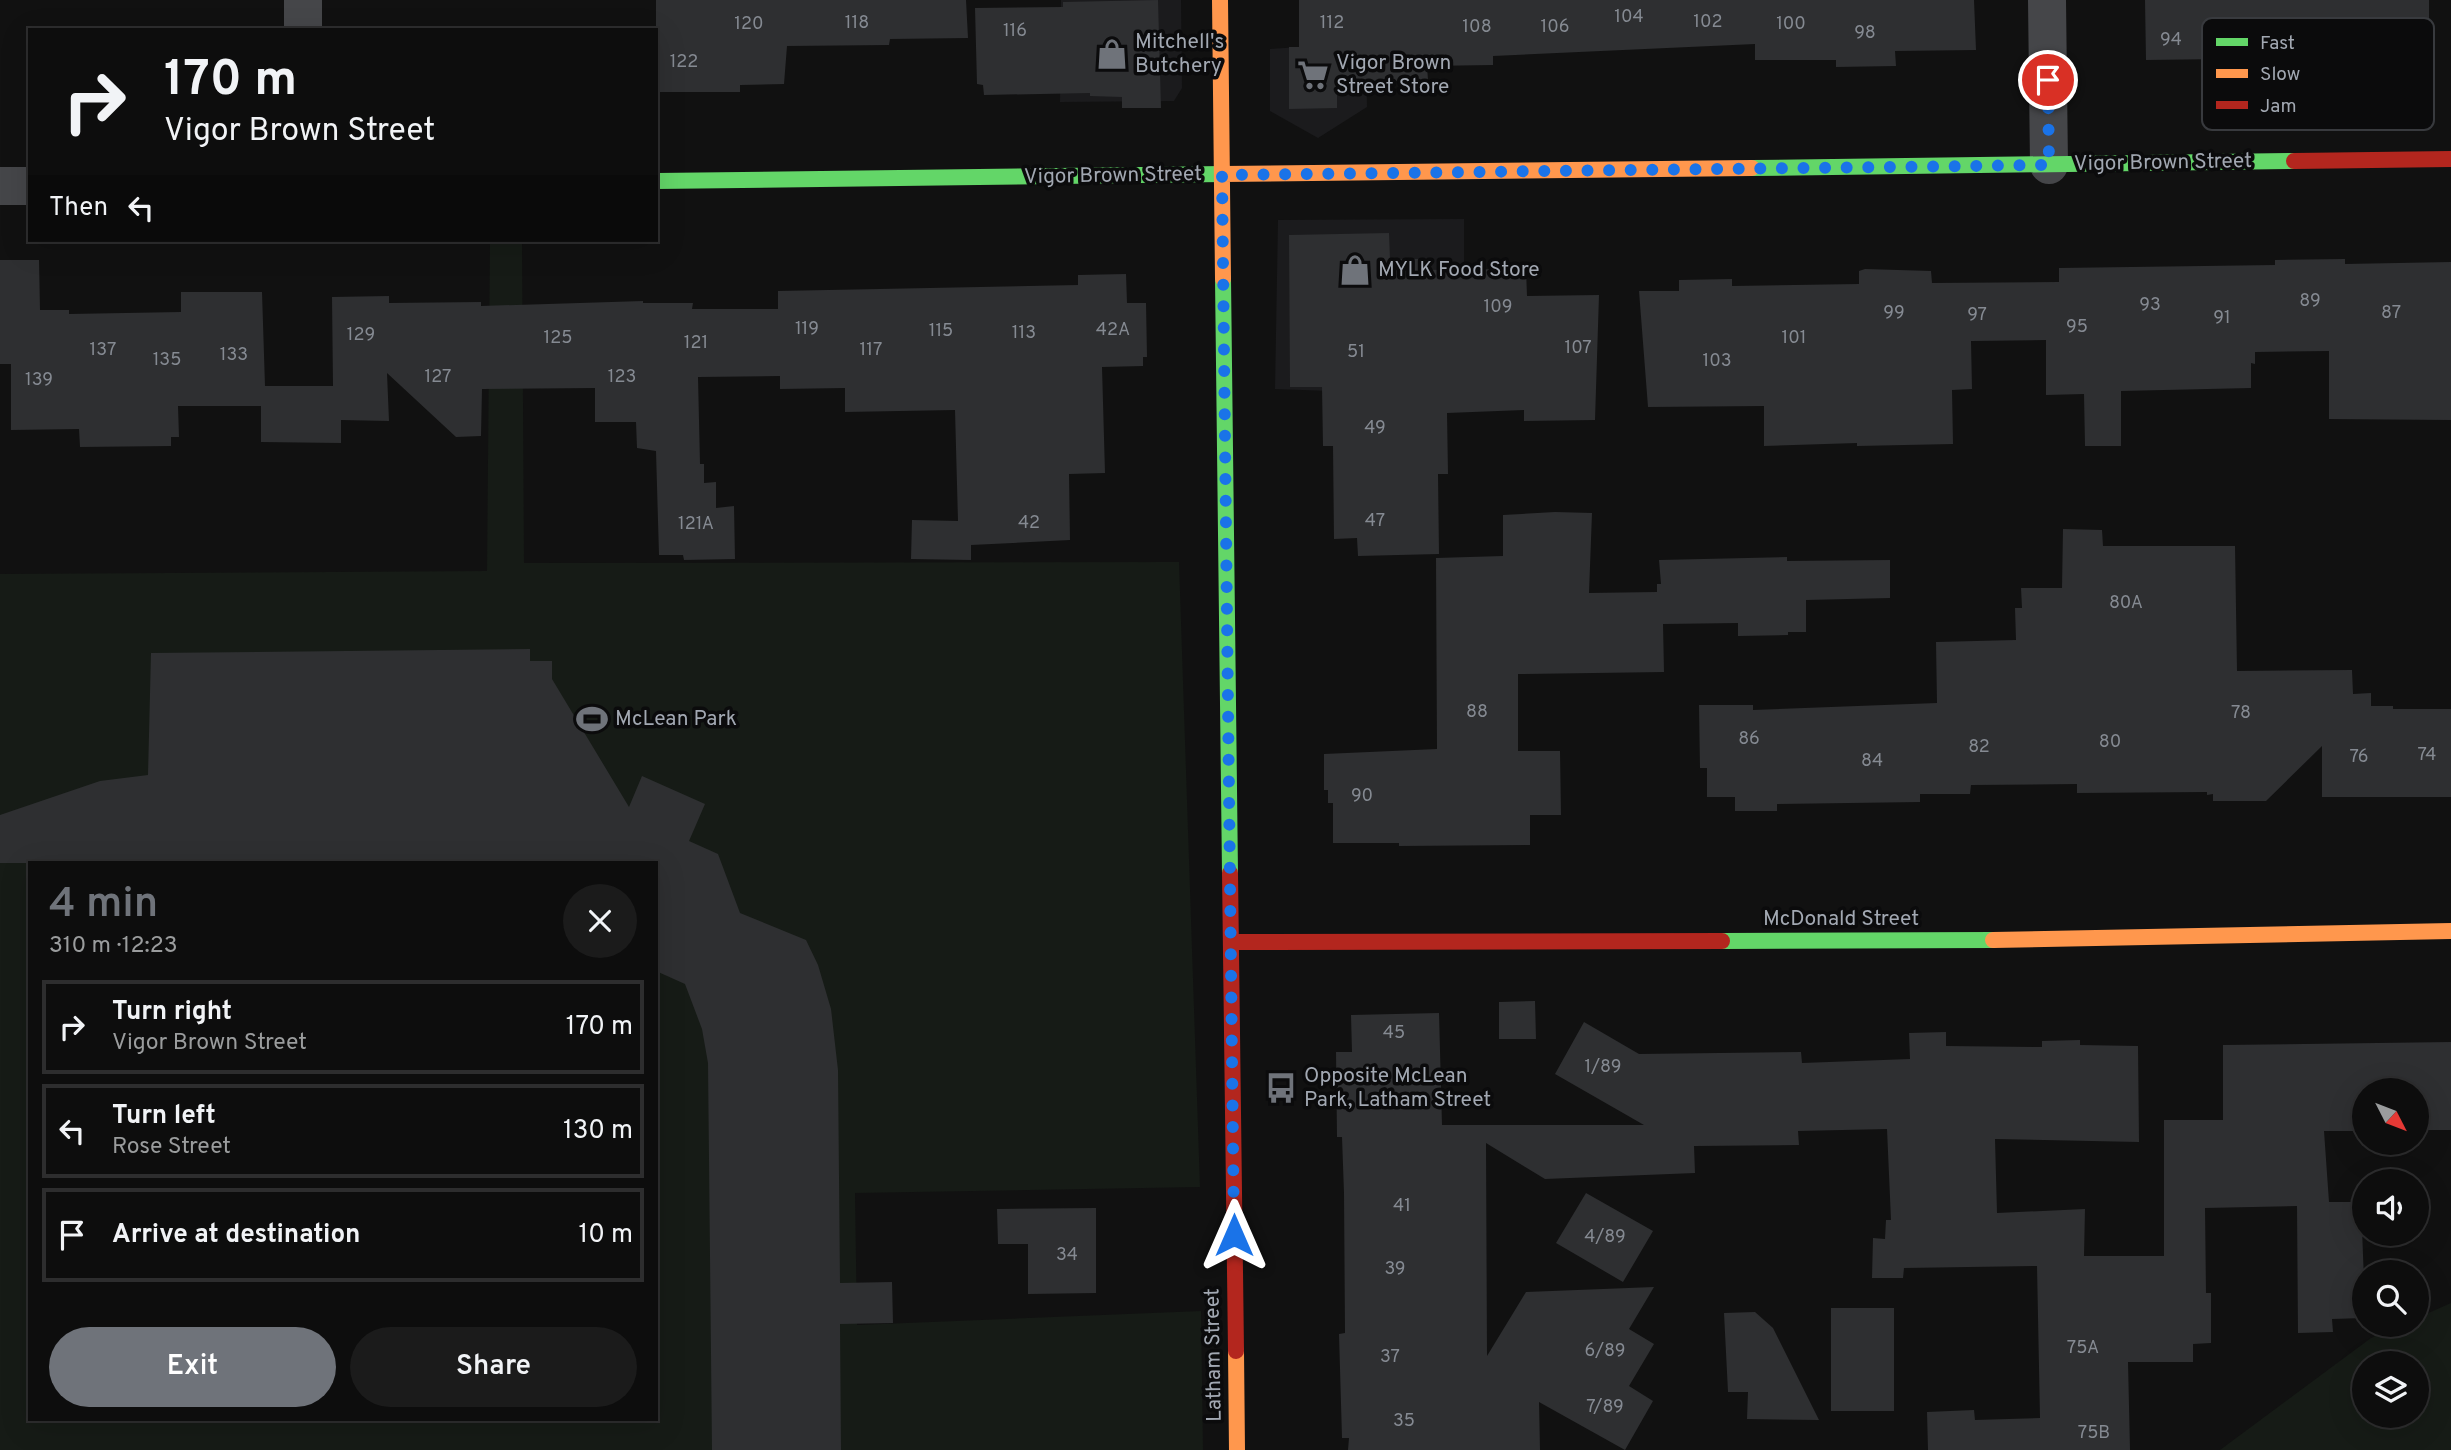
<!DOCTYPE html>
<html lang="en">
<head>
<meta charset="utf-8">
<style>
  body { margin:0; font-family:Overpass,sans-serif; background:#1b1b1b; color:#f1f3f6; height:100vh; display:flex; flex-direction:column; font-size:26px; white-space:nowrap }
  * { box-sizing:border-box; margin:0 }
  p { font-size:23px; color:#9a9c9d }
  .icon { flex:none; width:38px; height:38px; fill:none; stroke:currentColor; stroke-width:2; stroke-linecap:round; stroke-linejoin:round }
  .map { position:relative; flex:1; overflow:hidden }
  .drawer { position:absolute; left:28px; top:861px; width:630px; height:560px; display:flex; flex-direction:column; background:#0d0d0d; border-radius:0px; box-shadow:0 7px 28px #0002,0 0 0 2px #2d2d2e }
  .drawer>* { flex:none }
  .guide { position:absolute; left:28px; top:28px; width:630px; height:214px; border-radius:0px; box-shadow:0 7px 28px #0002,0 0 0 2px #2d2d2e; background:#0d0d0d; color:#f1f3f6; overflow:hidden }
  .needle { width:46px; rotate:132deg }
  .controls { position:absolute; left:2352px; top:1078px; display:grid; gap:14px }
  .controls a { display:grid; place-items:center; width:77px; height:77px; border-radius:50%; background:#0d0d0d; box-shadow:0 7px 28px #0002,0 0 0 2px #2d2d2e; font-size:35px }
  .pin { position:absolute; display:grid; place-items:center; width:60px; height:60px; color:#fff; margin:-30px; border:4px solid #fff; border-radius:50%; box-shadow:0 2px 7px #0007 }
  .me { position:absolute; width:77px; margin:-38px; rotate:0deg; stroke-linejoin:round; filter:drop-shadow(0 0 5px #0008) }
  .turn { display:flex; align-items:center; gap:24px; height:147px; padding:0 21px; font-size:32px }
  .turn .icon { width:91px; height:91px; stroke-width:2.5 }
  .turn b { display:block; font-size:49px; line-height:60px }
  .then { display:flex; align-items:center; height:66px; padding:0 21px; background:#0003; gap:14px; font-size:26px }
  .round { display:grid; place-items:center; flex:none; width:74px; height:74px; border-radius:37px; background:#1b1b1b }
  .overview { display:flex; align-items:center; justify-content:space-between; height:119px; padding:0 21px }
  h1 { font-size:42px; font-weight:600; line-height:52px; color:#6f737a }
  .primary-button { display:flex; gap:14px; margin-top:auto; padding:14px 21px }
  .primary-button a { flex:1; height:80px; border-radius:42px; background:#6f737a; color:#fff; font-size:28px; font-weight:600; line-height:80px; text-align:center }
  .primary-button a+a { background:#1b1b1b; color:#f1f3f6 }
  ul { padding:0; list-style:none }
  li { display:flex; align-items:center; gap:21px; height:94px; margin:0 14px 10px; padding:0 7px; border:4px solid #2d2d2e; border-radius:0px }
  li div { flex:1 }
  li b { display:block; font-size:26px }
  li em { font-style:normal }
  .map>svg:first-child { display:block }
  .built { fill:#1b1b1d }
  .green { fill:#161b16; fill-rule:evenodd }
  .building { fill:#2e2f31 }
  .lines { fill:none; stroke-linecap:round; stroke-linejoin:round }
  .street { stroke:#454649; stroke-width:38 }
  .fast { stroke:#63d668; stroke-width:16 }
  .slow { stroke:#ff974d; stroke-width:16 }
  .jam { stroke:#b3261e; stroke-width:16 }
  .route { stroke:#1a73e8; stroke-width:12; stroke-dasharray:0 21.6 }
  .labels { text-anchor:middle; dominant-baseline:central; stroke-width:7; stroke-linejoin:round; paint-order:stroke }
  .number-label { font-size:18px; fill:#858a92 }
  .poi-label { font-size:21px; fill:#a2a8b2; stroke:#0b0b0c; text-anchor:start }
  .street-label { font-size:21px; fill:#a2a8b2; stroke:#0b0b0c }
  .key { fill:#0b0b0c; stroke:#383a3e; stroke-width:2 }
  .key-label { font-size:19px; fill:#a2a8b2 }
</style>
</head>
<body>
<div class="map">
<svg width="2451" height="1450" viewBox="0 0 2451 1450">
  <rect width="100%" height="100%" fill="#111"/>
  <!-- built -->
  <path class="built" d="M 1061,0 L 1181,0 L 1182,88 L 1174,101 L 1060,102 Z
    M 1299,47 L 1299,50 L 1366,49 L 1367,107 L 1318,138 L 1270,111 L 1270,49 Z
    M 1464,219 L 1464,396 L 1275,389 L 1278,220 Z"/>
  <!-- green -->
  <path class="green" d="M 490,240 L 522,240 L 524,563 L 1179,562 L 1200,1187 L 855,1193 L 857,1325 L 1201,1311 L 1203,1450 L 0,1450 L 0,574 L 487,571 ZM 30,863 L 656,863 L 656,1419 L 30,1419 Z
    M 2451,1303 L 2451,1450 L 2220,1450 L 2371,1338 L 2401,1325 L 2417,1325 L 2417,1318 ZM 2364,1363 L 2417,1363 L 2417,1416 L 2364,1416 Z"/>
  <!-- building -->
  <path class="building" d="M 656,0 L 966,0 L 968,38 L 890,39 L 889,45 L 787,46 L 784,84 L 740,85 L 740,92 L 656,92 Z
    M 1158,0 L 1161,108 L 1122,108 L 1122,97 L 1090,96 L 1090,93 L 984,95 L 983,85 L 977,84 L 975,8 L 1063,7 L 1063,2 Z
    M 1299,0 L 1974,0 L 1976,50 L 1895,51 L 1896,66 L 1836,67 L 1836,60 L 1755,60 L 1755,44 L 1493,56 L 1493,65 L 1427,66 L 1428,80 L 1337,82 L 1337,108 L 1289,109 L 1289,47 L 1299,47 Z
    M 2145,0 L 2429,0 L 2429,33 L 2353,34 L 2353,39 L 2347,39 L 2347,68 L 2221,72 L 2221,59 L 2146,60 Z
    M 1389,233 L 1390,259 L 1419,259 L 1419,270 L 1526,269 L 1527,296 L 1599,295 L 1595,420 L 1524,421 L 1524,410 L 1447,413 L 1448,474 L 1438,474 L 1439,554 L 1358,556 L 1357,538 L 1334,539 L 1333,446 L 1323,446 L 1322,387 L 1290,387 L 1289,235 Z
    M 2345,259 L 2345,264 L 2451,262 L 2451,420 L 2329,419 L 2329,351 L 2255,352 L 2255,364 L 2251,363 L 2251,388 L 2121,391 L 2121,446 L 2085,446 L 2084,394 L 2046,395 L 2046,340 L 1971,341 L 1972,389 L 1952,390 L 1953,444 L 1857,446 L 1857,443 L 1764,446 L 1764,406 L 1648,407 L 1639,291 L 1679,291 L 1679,280 L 1732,279 L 1732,286 L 1859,284 L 1859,271 L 1865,269 L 1931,271 L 1932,283 L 2059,282 L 2059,268 L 2275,265 L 2275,260 Z
    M 0,260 L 39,260 L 40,310 L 69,310 L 69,314 L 181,312 L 181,292 L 262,292 L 265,386 L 333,386 L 332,297 L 389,296 L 389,303 L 481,302 L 481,306 L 643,301 L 643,303 L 693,303 L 692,309 L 778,309 L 778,291 L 1078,285 L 1078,275 L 1126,274 L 1127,303 L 1146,303 L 1147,357 L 1143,357 L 1143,366 L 1102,367 L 1105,473 L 1069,474 L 1070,540 L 971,545 L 971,560 L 911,559 L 912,520 L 958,521 L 955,410 L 845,412 L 845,388 L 780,389 L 780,376 L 698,377 L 700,464 L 704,464 L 704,483 L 716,482 L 716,508 L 734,506 L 735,559 L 684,560 L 683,555 L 659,555 L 656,451 L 637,448 L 636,422 L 595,422 L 595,388 L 482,389 L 481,436 L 456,437 L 387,373 L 389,421 L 341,420 L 341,443 L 261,442 L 261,406 L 178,406 L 179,437 L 171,437 L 171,446 L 80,447 L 79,429 L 11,430 L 11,364 L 0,364 Z
    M 1555,512 L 1592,513 L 1589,593 L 1657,592 L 1657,584 L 1661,584 L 1659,560 L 1787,557 L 1787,561 L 1890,560 L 1890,598 L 1806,600 L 1806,632 L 1788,632 L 1788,635 L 1738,636 L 1738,623 L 1663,624 L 1664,672 L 1518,674 L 1518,751 L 1560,751 L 1561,815 L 1530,815 L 1530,845 L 1399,846 L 1399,843 L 1333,843 L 1333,803 L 1328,803 L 1328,790 L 1324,790 L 1324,754 L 1437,749 L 1436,558 L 1503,556 L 1503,515 Z
    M 2063,529 L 2102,530 L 2103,546 L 2235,546 L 2237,671 L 2352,670 L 2353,694 L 2371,693 L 2371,706 L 2393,706 L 2393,709 L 2451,709 L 2451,797 L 2322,797 L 2322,746 L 2266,801 L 2213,801 L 2213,794 L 2207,795 L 2207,792 L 2077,793 L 2077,784 L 1971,785 L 1970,794 L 1920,794 L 1920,802 L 1777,804 L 1777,811 L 1735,811 L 1735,797 L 1707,797 L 1707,768 L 1700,768 L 1699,705 L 1753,705 L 1753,710 L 1937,703 L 1936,642 L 2016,640 L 2015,608 L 2022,608 L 2021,588 L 2062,588 Z
    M 530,649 L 530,661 L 552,661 L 552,679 L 629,807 L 642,776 L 705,804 L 689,841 L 718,854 L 740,913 L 806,940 L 818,965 L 831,1009 L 838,1070 L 840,1283 L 892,1282 L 893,1323 L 840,1324 L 841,1450 L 712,1450 L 708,1063 L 702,1029 L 685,984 L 656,971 L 656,863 L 0,863 L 0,815 L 100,781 L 148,775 L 151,653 Z
    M 1535,1001 L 1536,1039 L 1499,1039 L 1499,1002 Z
    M 1439,1013 L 1442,1125 L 1644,1125 L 1555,1074 L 1584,1022 L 1639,1054 L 1801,1052 L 1802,1063 L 1910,1059 L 1909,1033 L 1946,1032 L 1946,1046 L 2042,1047 L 2042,1041 L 2080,1040 L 2080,1045 L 2138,1046 L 2139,1142 L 1995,1139 L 1997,1213 L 2085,1209 L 2084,1256 L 2164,1256 L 2164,1120 L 2223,1120 L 2223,1045 L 2451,1042 L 2451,1130 L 2417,1130 L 2417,1090 L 2364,1090 L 2364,1131 L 2324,1131 L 2329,1202 L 2361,1202 L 2364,1281 L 2364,1318 L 2332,1319 L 2333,1332 L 2298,1333 L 2297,1206 L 2205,1208 L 2206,1293 L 2211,1293 L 2211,1343 L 2193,1344 L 2193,1362 L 2128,1362 L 2130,1450 L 1928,1450 L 1927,1412 L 1974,1410 L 1975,1420 L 2040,1418 L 2037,1266 L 1904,1268 L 1903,1278 L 1872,1278 L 1873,1238 L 1885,1239 L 1886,1220 L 1891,1220 L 1887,1129 L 1798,1131 L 1799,1145 L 1694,1146 L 1695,1173 L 1545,1179 L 1486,1143 L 1487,1356 L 1526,1292 L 1654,1287 L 1629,1329 L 1654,1344 L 1629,1386 L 1653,1401 L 1625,1450 L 1539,1402 L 1540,1450 L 1348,1450 L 1349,1438 L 1342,1438 L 1339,1334 L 1345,1333 L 1344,1193 L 1342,1137 L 1337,1137 L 1336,1052 L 1352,1052 L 1351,1015 Z
    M 1586,1193 L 1653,1231 L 1623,1282 L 1556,1243 Z
    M 1096,1208 L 1096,1293 L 1028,1294 L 1028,1244 L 998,1244 L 997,1209 Z
    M 1831,1308 L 1894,1308 L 1894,1411 L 1831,1411 Z
    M 1755,1312 L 1773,1328 L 1819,1420 L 1747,1419 L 1748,1392 L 1728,1392 L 1724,1313 Z"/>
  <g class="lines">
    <!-- street -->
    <path class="street" d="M 303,0 L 303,30
      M 2047,0 L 2049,165
      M 0,186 L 30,186"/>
    <!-- fast -->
    <path class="fast" d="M 1752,168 L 2294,161
      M 656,181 L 1224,174
      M 1223,279 L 1230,873
      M 1722,941 L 1993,940"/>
    <!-- slow -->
    <path class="slow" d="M 1220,0 L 1223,279
      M 1224,174 L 1752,168
      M 1993,940 L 2451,931
      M 1236,1351 L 1237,1450"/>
    <!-- jam -->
    <path class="jam" d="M 2294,161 L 2451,159
      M 1230,873 L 1236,1351
      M 1231,942 L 1722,941"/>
  </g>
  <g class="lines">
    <!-- route -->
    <path class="route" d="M 1234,1235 L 1222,175 L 2049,165 L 2048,80"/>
  </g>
  <!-- icons -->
  <defs>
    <symbol id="shop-bare" viewBox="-9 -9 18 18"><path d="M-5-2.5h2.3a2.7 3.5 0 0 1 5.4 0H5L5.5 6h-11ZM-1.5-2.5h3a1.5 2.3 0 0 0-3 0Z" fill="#6f737a" stroke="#0b0b0c" stroke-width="2.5" paint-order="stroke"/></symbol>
    <symbol id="supermarket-bare" viewBox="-9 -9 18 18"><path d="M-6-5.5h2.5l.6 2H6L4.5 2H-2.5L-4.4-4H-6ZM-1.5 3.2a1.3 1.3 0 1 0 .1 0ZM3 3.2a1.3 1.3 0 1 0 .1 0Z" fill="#6f737a" stroke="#0b0b0c" stroke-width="2.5" paint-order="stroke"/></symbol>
    <symbol id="stadium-bare" viewBox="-9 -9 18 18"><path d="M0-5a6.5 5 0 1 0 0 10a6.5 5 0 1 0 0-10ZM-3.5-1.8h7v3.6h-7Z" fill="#6f737a" stroke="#0b0b0c" stroke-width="2.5" paint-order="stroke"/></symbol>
    <symbol id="bus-bare" viewBox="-9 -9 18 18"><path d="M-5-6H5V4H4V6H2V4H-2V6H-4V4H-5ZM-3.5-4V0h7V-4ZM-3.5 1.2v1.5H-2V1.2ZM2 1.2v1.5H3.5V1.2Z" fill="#6f737a" stroke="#0b0b0c" stroke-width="2.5" paint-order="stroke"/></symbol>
  </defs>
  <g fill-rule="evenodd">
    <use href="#shop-bare" x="1090" y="32" width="44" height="44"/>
    <use href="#supermarket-bare" x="1291" y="53" width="44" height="44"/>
    <use href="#shop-bare" x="1333" y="248" width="44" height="44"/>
    <use href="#stadium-bare" x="570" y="697" width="44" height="44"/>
    <use href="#bus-bare" x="1259" y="1066" width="44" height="44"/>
  </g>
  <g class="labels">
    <!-- number labels -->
    <g class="number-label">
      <text x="1629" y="17">104</text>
      <text x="1708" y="22">102</text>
      <text x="857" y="23">118</text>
      <text x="1332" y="23">112</text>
      <text x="749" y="24">120</text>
      <text x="1791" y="24">100</text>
      <text x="1477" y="27">108</text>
      <text x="1555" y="27">106</text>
      <text x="1015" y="31">116</text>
      <text x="1865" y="33">98</text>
      <text x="2171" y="40">94</text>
      <text x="684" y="62">122</text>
      <text x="2310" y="301">89</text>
      <text x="2150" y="305">93</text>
      <text x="1498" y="307">109</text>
      <text x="1894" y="313">99</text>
      <text x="2391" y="313">87</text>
      <text x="1977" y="315">97</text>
      <text x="2222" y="318">91</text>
      <text x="2077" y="327">95</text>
      <text x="807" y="329">119</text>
      <text x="1113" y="330">42A</text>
      <text x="941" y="331">115</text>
      <text x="1024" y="333">113</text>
      <text x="361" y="335">129</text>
      <text x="558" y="338">125</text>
      <text x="1794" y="338">101</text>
      <text x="696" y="343">121</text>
      <text x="1578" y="348">107</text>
      <text x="103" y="350">137</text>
      <text x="871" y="350">117</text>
      <text x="1356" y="352">51</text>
      <text x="234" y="355">133</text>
      <text x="167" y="360">135</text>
      <text x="1717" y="361">103</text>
      <text x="438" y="377">127</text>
      <text x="622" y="377">123</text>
      <text x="39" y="380">139</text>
      <text x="1375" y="428">49</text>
      <text x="1375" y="521">47</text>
      <text x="1029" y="523">42</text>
      <text x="696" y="524">121A</text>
      <text x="2126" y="603">80A</text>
      <text x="1477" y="712">88</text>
      <text x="2241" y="713">78</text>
      <text x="1749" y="739">86</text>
      <text x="2110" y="742">80</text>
      <text x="1979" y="747">82</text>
      <text x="2427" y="755">74</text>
      <text x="2359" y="757">76</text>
      <text x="1872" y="761">84</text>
      <text x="1362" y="796">90</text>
      <text x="1394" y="1033">45</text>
      <text x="1603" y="1067">1/89</text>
      <text x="1402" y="1206">41</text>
      <text x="1605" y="1237">4/89</text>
      <text x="1067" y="1255">34</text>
      <text x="1395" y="1269">39</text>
      <text x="2083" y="1348">75A</text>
      <text x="1605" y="1351">6/89</text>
      <text x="1390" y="1357">37</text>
      <text x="1605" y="1407">7/89</text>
      <text x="1404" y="1421">35</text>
      <text x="2094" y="1433">75B</text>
    </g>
    <!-- poi labels -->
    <g class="poi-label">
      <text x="1135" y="42">Mitchell's<tspan x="1135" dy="24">Butchery</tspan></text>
      <text x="1336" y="63">Vigor Brown<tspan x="1336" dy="24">Street Store</tspan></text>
      <text x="1378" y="270">MYLK Food Store</text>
      <text x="615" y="719">McLean Park</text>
      <text x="1304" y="1076">Opposite McLean<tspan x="1304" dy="24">Park, Latham Street</tspan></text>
    </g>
    <!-- street labels -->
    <g class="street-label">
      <text transform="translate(2163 163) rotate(-1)">Vigor Brown Street</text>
      <text transform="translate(1113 176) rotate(-1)">Vigor Brown Street</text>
      <text x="1841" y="919">McDonald Street</text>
      <text transform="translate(1214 1355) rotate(-91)">Latham Street</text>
    </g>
  </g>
  <!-- legend -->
  <rect x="2202" y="18" width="232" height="112" rx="10" class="key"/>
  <rect x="2216" y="38" width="32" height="8" fill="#63d668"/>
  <rect x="2216" y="69" width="32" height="9" fill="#ff974d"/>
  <rect x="2216" y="101" width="32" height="8" fill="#b3261e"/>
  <g class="key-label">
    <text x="2260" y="49">Fast</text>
    <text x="2260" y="80">Slow</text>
    <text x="2260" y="112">Jam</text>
  </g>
</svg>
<div class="controls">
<a><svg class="needle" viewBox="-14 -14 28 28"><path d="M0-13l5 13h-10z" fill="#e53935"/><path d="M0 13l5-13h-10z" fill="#9a9c9d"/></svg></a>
<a><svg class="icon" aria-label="sound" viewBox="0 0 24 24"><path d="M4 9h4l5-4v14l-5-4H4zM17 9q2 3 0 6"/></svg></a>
<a><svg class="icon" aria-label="search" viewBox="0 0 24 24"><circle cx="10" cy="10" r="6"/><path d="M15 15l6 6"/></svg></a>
<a><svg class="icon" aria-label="layers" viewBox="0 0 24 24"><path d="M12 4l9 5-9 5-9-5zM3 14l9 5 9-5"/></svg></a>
</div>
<div class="pin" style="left:2048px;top:80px;background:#d93025"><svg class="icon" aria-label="arrive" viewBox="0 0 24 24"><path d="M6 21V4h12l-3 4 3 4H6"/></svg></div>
<svg class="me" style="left:1234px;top:1235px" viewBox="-20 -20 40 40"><path d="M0-17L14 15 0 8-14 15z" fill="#1a73e8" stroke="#fff" stroke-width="4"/></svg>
<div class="guide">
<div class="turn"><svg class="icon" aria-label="right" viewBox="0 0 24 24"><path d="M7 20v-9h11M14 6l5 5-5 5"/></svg><div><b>170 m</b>Vigor Brown Street</div></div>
<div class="then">Then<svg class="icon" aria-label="left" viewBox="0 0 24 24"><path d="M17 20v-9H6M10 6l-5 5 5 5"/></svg></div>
</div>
<section class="drawer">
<div class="overview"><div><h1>4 min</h1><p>310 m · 12:23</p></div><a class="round"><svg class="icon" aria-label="close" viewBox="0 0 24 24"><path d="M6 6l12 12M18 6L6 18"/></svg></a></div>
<ul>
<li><svg class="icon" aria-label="right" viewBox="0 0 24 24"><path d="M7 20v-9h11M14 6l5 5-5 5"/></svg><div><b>Turn right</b><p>Vigor Brown Street</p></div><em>170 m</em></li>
<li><svg class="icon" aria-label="left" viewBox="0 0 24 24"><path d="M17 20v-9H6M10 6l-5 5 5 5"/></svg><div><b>Turn left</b><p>Rose Street</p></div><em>130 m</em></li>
<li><svg class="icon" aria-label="arrive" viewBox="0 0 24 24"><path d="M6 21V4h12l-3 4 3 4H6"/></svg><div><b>Arrive at destination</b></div><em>10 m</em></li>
</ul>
<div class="primary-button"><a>Exit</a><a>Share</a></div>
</section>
</div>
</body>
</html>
